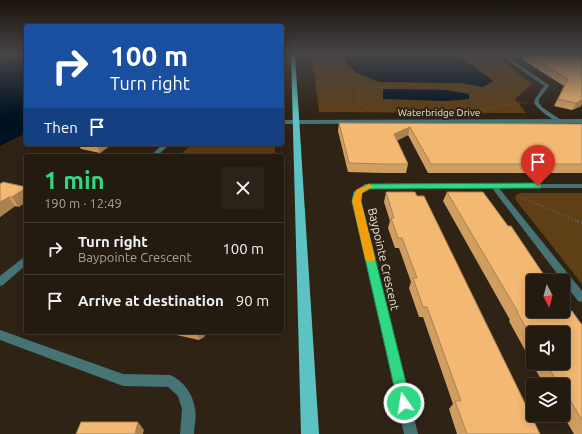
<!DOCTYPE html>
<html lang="en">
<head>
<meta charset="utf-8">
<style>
  body { margin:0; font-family:Ubuntu,sans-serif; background:#2b2319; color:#f1f3f6; height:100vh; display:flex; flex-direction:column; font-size:15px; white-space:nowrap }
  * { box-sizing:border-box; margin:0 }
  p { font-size:13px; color:#a3a19f }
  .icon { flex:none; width:22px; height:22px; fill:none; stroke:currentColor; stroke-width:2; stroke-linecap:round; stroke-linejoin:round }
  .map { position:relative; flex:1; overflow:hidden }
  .panel { position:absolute; left:24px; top:154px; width:260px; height:180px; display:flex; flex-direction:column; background:#231a10; border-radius:4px; box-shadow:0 2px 10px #0003,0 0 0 1px #403830 }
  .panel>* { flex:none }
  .banner { position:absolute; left:24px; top:24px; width:260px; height:122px; border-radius:4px; box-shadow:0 2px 10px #0003,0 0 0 1px #403830; background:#1a4fa0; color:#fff; overflow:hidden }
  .needle { width:26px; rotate:174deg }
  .controls { position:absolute; left:526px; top:274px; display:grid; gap:8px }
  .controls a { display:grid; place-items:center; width:44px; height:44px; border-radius:4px; background:#231a10; box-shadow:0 2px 10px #0003,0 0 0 1px #403830; font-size:20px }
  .pin { position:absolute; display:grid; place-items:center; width:34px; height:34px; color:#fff; margin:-41px -17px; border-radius:50% 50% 50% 0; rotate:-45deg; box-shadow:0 0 4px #0007 }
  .pin .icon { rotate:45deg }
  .me { position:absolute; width:44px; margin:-22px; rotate:347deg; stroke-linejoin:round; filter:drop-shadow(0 0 3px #0008) }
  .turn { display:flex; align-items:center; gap:14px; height:84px; padding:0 20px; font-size:18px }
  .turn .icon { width:52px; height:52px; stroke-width:2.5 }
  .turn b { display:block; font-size:28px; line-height:34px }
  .then { display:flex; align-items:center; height:38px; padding:0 20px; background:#0003; gap:8px; font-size:15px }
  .round { display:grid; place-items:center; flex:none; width:42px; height:42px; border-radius:4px; background:#2b2319 }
  .head { display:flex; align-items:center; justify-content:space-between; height:68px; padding:0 20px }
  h1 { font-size:24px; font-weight:700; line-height:30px; color:#30d883 }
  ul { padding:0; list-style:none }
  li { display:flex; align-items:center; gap:12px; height:52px; padding:0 20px; border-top:1px solid #403830 }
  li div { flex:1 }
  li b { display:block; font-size:15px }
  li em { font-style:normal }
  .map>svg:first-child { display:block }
  .green { fill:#5f3f16; fill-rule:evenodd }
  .water { fill:#001221 }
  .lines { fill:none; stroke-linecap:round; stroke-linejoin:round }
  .path-far2 { stroke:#6b6055; stroke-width:1.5; stroke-dasharray:0.5 1.5; stroke-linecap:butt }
  .path-far1 { stroke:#6b6055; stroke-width:2; stroke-dasharray:1 2.5; stroke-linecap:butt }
  .path { stroke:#6b6055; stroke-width:3; stroke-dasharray:1 3.5; stroke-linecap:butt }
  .minor { fill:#467374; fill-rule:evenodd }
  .tertiary { fill:#467374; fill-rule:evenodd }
  .primary { fill:#5dc2c2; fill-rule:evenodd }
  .wall { fill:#d19e62; fill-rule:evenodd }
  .shaded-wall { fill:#aa8150 }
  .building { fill:#f3b872; stroke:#aa8150 }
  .route { fill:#30d883; stroke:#1f8c55 }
  .slow { fill:#f59e0b }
  .labels { text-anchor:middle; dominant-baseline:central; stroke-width:4; stroke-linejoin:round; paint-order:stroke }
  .far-street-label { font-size:10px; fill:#eae2d9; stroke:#2f2316 }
  .street-label { font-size:12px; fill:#eae2d9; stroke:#2f2316 }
</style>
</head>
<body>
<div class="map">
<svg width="582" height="434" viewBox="0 0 582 434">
  <rect width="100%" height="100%" fill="#2f2316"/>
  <!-- green -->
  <path class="green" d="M 312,54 L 342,54 L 347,65 L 430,82 L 461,83 L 483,87 L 493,81 L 457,54 L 500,54 L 501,60 L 532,84 L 515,99 L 526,113 L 319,112 ZM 383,89 L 447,90 L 383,99 Z
    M 192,144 L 275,144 L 275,156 L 179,156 Z
    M 520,193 L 582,193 L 582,284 L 515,199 L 516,195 Z"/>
  <!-- water -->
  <path class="water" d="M 342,54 L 392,56 L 394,54 L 457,54 L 493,81 L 483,87 L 461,83 L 379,82 L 357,73 L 347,65 Z
    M 26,58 L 26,133 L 0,146 L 0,63 L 13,59 Z
    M 383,89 L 447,90 L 469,94 L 469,99 L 446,101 L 383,99 Z"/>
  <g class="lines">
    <!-- path-far2 -->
    <path class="path-far2" d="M 493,54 L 500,57
      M 472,111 L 517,103 L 528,103
      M 371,112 L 358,101 L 358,94 L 372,87 L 403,86"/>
    <!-- path-far1 -->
    <path class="path-far1" d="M 523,198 L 580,222"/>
    <!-- path -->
    <path class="path" d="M 577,221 L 582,223"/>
    <!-- minor -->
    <path class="minor" d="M 507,54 L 511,54 L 512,60 L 549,85 L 549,86 L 539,99 L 539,103 L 542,107 L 561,120 L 561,122 C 553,122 538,109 534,103 L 535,99 L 544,86 L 509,61 Z
      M 282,120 L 296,120 L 299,122 L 296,124 L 282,124 Z
      M 163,144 L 170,144 L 157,156 L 150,156 Z
      M 365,184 L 582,184 L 582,188 L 499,188 L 582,291 L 582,302 L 578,301 L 492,188 L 370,188 L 362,193 L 361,201 L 418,434 L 404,434 L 353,201 L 356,190 Z
      M 26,257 L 26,265 L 3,285 L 0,286 L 0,276 L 23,258 Z
      M 0,330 L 123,374 L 170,375 C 184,381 193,394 195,409 C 197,416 194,426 194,434 L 180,434 L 182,409 L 178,396 L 168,387 L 123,386 L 0,340 Z"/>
    <!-- tertiary -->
    <path class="tertiary" d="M 582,119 L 582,123 L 296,124 L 293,122 L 296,120 Z"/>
    <!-- primary -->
    <path class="primary" d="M 291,54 L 295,54 L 319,434 L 301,434 Z"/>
  </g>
  <!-- wall -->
  <path class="wall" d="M 521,54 L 582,54 L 581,106 L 572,110 L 554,106 L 564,86 L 523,60 Z
    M 339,123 L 582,124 L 582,173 L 428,173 L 408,135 L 397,140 L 408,164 L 406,173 L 383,173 L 348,172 L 338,131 Z
    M 78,144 L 112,144 L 100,153 L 81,149 Z
    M 3,182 L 19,207 L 15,206 L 0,217 Z
    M 386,192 L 540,434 L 457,434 L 449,409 L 453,404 L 423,317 L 419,317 L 409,288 L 411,282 L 399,248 L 395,248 L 388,228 L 390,221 L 384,202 Z
    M 447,192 L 508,226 L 570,311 L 582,325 L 582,434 L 574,434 L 563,415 L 563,385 L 544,385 L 509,321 L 510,320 L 443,201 ZM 533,333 L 563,363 L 533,363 Z
    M 163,332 L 206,332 L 204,337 L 199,340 Z"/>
  <!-- shaded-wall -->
  <path class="shaded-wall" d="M 582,100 L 582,104 L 581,106 L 572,110 L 576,103 Z
    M 410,127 L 408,135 L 393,143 L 394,134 Z
    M 96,144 L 112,144 L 100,153 Z
    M 26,188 L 26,202 L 19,207 L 12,197 Z
    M 9,197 L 15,206 L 0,217 L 0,202 Z
    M 197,332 L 206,332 L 204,337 L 199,340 Z
    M 138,422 L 144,430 L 143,434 L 135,434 Z"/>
  <!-- building -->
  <path class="building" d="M 526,54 L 582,54 L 582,100 L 576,103 L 558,99 L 568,79 Z
    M 339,123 L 582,124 L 582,164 L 431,164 L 410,127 L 394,134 L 408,164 L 385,164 L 349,163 Z
    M 3,182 L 26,187 L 26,188 L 12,197 L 9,197 L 0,202 L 0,184 Z
    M 386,192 L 415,192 L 417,196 L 424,196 L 540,434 L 467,434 L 455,401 L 461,401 L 427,307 L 423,307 L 413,278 L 417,278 L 402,238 L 398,238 L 391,218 L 394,218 Z
    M 447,192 L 483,192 L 508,226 L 511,226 L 548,281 L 533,281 L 533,311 L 563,311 L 563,302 L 570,311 L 572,311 L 582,325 L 582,420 L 566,393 L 563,392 L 563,385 L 559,385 L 546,363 L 563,363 L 563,333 L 533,333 L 533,340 L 517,312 L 518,312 Z
    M 81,422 L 138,422 L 135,434 L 76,434 Z"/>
  <!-- sky -->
  <linearGradient id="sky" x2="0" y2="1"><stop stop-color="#1a130c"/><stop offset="0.47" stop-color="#474547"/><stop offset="1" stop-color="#474547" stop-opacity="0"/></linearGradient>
  <rect width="582" height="115" fill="url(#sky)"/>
  <!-- route -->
  <path class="route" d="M 538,183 L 541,184 L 541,188 L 370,189 L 362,193 L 361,201 L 411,403 L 409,408 L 404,410 L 399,408 L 352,201 L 354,192 L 368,184 Z"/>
  <!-- slow -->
  <path class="slow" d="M 369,184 L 373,186 L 362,193 L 361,201 L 375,258 L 374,261 L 366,261 L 365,258 L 352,201 L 356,190 Z"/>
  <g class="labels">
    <!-- far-street labels -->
    <g class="far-street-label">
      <text x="439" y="112">Waterbridge Drive</text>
    </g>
    <!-- street labels -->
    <g class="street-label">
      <text transform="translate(384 259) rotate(77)">Baypointe Crescent</text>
    </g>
  </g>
</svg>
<div class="controls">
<a><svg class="needle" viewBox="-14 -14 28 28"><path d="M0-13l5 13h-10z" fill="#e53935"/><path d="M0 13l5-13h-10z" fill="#a3a19f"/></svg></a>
<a><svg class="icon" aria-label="sound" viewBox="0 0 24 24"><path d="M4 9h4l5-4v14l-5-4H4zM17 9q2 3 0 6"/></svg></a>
<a><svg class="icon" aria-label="layers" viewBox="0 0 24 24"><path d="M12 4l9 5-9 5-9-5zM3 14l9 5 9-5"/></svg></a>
</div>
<div class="pin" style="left:538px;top:186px;background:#d93025"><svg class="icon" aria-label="arrive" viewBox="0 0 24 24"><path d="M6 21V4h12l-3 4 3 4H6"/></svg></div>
<svg class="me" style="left:404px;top:403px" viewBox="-20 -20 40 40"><circle r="17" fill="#30d883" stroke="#fff" stroke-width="3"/><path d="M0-11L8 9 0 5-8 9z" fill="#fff"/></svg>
<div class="banner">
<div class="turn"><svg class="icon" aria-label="right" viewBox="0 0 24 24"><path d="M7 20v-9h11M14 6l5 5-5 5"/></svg><div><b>100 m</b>Turn right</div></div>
<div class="then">Then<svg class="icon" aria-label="arrive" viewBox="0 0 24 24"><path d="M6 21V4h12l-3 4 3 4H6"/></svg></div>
</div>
<section class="panel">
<div class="head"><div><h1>1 min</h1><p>190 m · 12:49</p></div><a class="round"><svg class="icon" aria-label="close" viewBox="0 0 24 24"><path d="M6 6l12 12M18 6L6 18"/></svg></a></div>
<ul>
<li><svg class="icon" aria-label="right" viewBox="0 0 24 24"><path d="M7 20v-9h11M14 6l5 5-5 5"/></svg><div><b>Turn right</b><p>Baypointe Crescent</p></div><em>100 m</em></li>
<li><svg class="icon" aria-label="arrive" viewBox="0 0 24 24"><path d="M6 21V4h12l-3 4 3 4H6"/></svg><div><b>Arrive at destination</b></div><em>90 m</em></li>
</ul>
</section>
</div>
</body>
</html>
